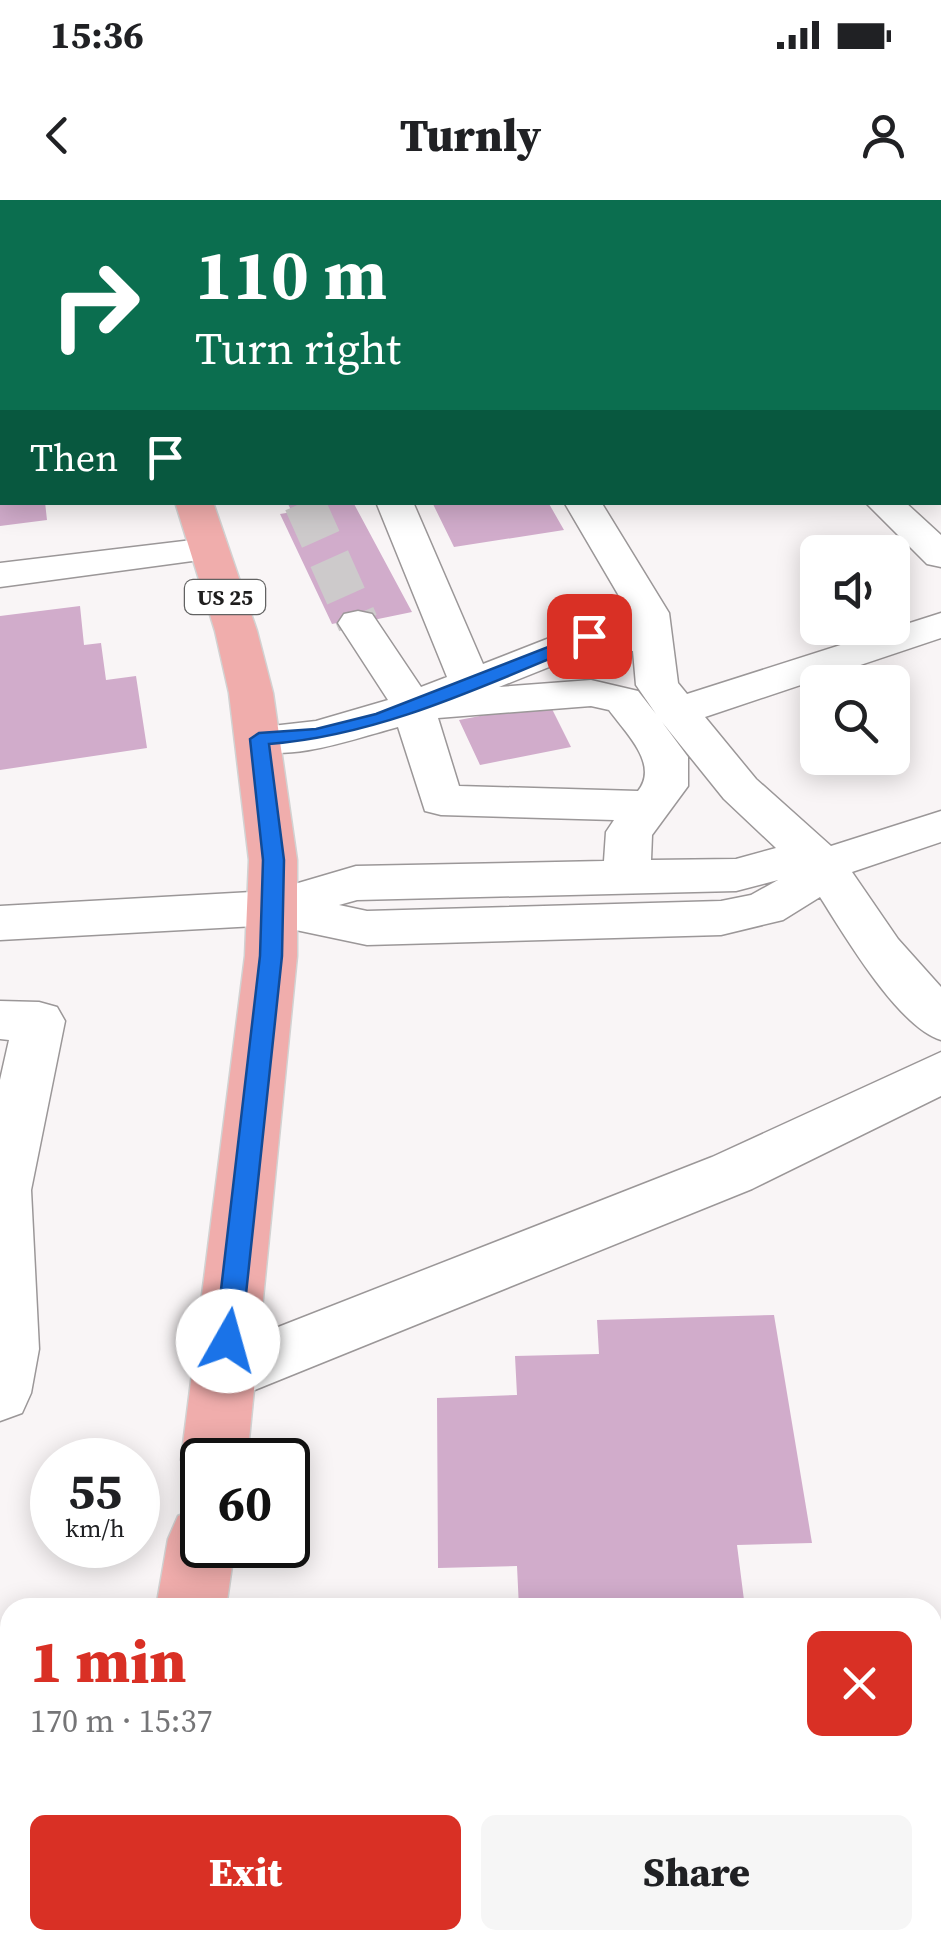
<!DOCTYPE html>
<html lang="en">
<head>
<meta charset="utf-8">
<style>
  body { margin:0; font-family:"Source Serif 4",serif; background:#f6f6f6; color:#202124; height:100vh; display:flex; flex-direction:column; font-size:38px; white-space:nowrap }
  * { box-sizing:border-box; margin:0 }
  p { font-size:32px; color:#757577 }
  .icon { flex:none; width:55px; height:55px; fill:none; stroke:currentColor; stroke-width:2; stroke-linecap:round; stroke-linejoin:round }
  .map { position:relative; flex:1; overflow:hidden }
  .side { position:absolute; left:0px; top:1398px; width:942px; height:352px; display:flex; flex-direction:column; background:#fff; border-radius:30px 30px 0 0; box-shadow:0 5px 25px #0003 }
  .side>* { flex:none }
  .banner { position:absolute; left:0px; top:0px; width:942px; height:305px; box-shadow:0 5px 25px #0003; background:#0b6e4f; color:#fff; overflow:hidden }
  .tools { position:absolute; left:800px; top:335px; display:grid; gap:20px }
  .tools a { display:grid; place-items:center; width:110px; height:110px; border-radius:15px; background:#fff; box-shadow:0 5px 25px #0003; font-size:50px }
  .speed { position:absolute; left:30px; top:1238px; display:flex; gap:20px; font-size:50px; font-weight:700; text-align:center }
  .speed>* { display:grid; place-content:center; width:130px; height:130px; border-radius:50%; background:#fff; box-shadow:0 5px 25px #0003; line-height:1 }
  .speed small { font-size:25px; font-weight:400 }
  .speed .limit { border:5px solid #111; border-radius:15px; background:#fff; color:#111 }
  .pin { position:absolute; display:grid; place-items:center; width:85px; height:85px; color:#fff; margin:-42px; border-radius:20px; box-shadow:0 5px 15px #0006 }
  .me { position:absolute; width:110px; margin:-55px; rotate:7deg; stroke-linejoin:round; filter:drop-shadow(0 0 8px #0008) }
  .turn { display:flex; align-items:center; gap:35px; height:210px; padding:0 30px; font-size:45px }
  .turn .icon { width:130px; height:130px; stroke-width:2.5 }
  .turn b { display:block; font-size:70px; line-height:85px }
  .then { display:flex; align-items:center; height:95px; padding:0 30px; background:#0003; gap:20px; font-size:38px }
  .round { display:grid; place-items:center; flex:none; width:105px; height:105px; border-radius:15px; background:#f6f6f6 }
  .headline { display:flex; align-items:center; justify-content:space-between; height:170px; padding:0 30px }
  h1 { font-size:60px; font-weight:800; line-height:75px; color:#d93025 }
  .button { display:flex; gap:20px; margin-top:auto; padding:20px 30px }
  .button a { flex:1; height:115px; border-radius:15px; background:#d93025; color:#fff; font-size:40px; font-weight:800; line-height:115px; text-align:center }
  .button a+a { background:#f6f6f6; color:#202124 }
  .status { display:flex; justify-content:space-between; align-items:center; height:70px; padding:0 50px; background:#fff; direction:ltr }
  .status svg { height:28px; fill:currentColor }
  header { display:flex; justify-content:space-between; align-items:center; height:130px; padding:0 30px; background:#fff; font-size:45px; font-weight:800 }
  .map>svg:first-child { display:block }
  .building { fill:#d1accb }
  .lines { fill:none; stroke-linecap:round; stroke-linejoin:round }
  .minor-tunnel { stroke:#cdcacb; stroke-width:41; stroke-dasharray:41 21; stroke-linecap:butt }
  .minor-casing { stroke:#9b9798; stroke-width:3 }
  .major-casing { stroke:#d2d2d2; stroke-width:3 }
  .minor { fill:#fff; fill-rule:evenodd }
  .major { fill:#f0adac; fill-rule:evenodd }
  .route { fill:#1a73e8; stroke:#114b97; stroke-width:2.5 }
  .labels { text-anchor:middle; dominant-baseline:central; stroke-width:8; stroke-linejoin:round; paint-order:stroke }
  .shield { fill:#fff; stroke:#626262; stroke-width:2.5 }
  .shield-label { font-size:22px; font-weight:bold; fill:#1f1e1e }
</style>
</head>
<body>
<div class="status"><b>15:36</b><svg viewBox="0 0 49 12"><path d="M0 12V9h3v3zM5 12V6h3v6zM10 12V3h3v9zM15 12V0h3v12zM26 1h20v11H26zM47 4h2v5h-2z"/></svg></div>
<header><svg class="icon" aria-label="back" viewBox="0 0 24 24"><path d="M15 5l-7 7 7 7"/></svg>Turnly<svg class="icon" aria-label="person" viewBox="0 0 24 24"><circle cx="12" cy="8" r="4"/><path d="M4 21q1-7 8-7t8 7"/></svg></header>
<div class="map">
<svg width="941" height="1749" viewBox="0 0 941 1749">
  <rect width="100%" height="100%" fill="#f9f5f6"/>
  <!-- building -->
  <path class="building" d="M 0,302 L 45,302 L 47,320 L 0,326 Z
    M 287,302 L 353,302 L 412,412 L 349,425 L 347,421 L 332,424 L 280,314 L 292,312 Z
    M 432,302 L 548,302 L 564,330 L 454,347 Z
    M 80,406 L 84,445 L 101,443 L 106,480 L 136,476 L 147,548 L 0,570 L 0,416 Z
    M 549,503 L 571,547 L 480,565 L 459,520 Z
    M 774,1115 L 812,1343 L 737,1345 L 745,1408 L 519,1408 L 517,1366 L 438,1368 L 437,1198 L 517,1195 L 515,1156 L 599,1154 L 597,1120 Z"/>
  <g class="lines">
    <!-- minor-tunnel -->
    <path class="minor-tunnel" d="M 304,302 L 358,423"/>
    <defs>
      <path id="minor" d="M 837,0 L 871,0 L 872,2 L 838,2 Z
        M 0,10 L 2,10 L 2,28 L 0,28 Z
        M 940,40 L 941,40 L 941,59 L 940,59 Z
        M 940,145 L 941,145 L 941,166 L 940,166 Z
        M 376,302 L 413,302 L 483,464 L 575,428 L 589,425 L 630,427 L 629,413 L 564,302 L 601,302 L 669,413 L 678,483 L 687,494 L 941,413 L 941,438 L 705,517 L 756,579 L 831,646 L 941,611 L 941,642 L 852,672 L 898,739 L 941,787 L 941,840 C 898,827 845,736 820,697 L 783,720 L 721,735 L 367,745 L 272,725 L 0,740 L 0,706 L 271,691 L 356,666 L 604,661 L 606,632 L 614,620 L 441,615 L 425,611 L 398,527 C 350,540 293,562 244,549 L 237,539 L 244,529 L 316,521 L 388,500 L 338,423 L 344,414 L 358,411 L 372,414 L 421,487 L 447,477 ZM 594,449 L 633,451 L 636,485 L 656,514 L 638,491 L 591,480 L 499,487 ZM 591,506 L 609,510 C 624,531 660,564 638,591 L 459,586 L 438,518 ZM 662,522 L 724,599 L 776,648 L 736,659 L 651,660 L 652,635 L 688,586 L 688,557 ZM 778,680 L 751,695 L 721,701 L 367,711 L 339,705 L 357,700 L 736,691 Z
        M 865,302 L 905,302 L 941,335 L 941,367 L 927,364 Z
        M 209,338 L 222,341 L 228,349 L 222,357 L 0,387 L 0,363 Z
        M 0,801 L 39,802 L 57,807 L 65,821 L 31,990 L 39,1149 L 31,1193 L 22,1213 L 0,1221 L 0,880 L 9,840 L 0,839 Z
        M 941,852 L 941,896 L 752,989 L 225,1202 L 204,1194 L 195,1175 L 204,1156 L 712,957 Z
        M 932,1453 L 941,1456 L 941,1541 L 932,1537 Z
        M 0,1525 L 10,1525 L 10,1597 L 0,1597 Z
        M 707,1740 L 783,1740 L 786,1749 L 710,1749 Z"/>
      <path id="major" d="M 91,0 L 121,0 L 121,2 L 91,2 Z
        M 175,302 L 213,302 L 257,431 L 273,493 L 297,660 L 297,756 L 247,1260 L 202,1260 L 202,1286 L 191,1282 L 181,1260 L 245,756 L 249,660 L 229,493 L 215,431 Z
        M 202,1306 L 202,1345 L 235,1345 L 226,1408 L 156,1408 L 168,1339 L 178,1316 Z
        M 97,1740 L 177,1740 L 176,1749 L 96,1749 Z"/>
    </defs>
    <!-- minor casing -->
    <use href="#minor" class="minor-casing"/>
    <!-- major casing -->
    <use href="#major" class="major-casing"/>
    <!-- minor -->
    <use href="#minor" class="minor"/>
    <!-- major -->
    <use href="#major" class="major"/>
  </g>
  <!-- route -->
  <path class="route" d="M 589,431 L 595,433 L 595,440 C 489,483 384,535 269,544 L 284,660 L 282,756 L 241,1141 L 237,1149 L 228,1153 L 219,1149 L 215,1141 L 260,756 L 263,660 L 250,539 L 259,533 L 316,529 L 376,514 Z"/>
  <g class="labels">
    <!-- shield labels -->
    <rect class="shield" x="185" y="380" width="80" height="34" rx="8"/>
    <g class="shield-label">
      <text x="225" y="397">US 25</text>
    </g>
  </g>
</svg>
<div class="tools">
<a><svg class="icon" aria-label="sound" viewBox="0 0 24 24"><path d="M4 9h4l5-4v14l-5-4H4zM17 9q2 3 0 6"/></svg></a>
<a><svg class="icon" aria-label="search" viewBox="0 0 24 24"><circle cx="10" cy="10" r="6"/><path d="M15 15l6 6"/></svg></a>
</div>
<div class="speed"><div>55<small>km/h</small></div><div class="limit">60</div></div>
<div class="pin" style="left:589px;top:436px;background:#d93025"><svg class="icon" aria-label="arrive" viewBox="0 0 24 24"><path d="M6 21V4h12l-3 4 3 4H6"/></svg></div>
<svg class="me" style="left:228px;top:1141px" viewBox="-20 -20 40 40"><circle r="19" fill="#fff"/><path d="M0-13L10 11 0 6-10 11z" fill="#1a73e8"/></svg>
<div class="banner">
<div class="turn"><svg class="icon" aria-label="right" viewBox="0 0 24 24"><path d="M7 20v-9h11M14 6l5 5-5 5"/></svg><div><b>110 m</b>Turn right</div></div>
<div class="then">Then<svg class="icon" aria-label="arrive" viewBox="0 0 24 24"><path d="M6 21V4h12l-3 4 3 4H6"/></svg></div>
</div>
<section class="side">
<div class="headline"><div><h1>1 min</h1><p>170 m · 15:37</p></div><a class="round" style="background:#d93025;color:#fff"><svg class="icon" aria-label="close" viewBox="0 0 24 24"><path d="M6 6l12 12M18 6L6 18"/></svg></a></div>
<div class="button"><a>Exit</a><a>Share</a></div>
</section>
</div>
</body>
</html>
